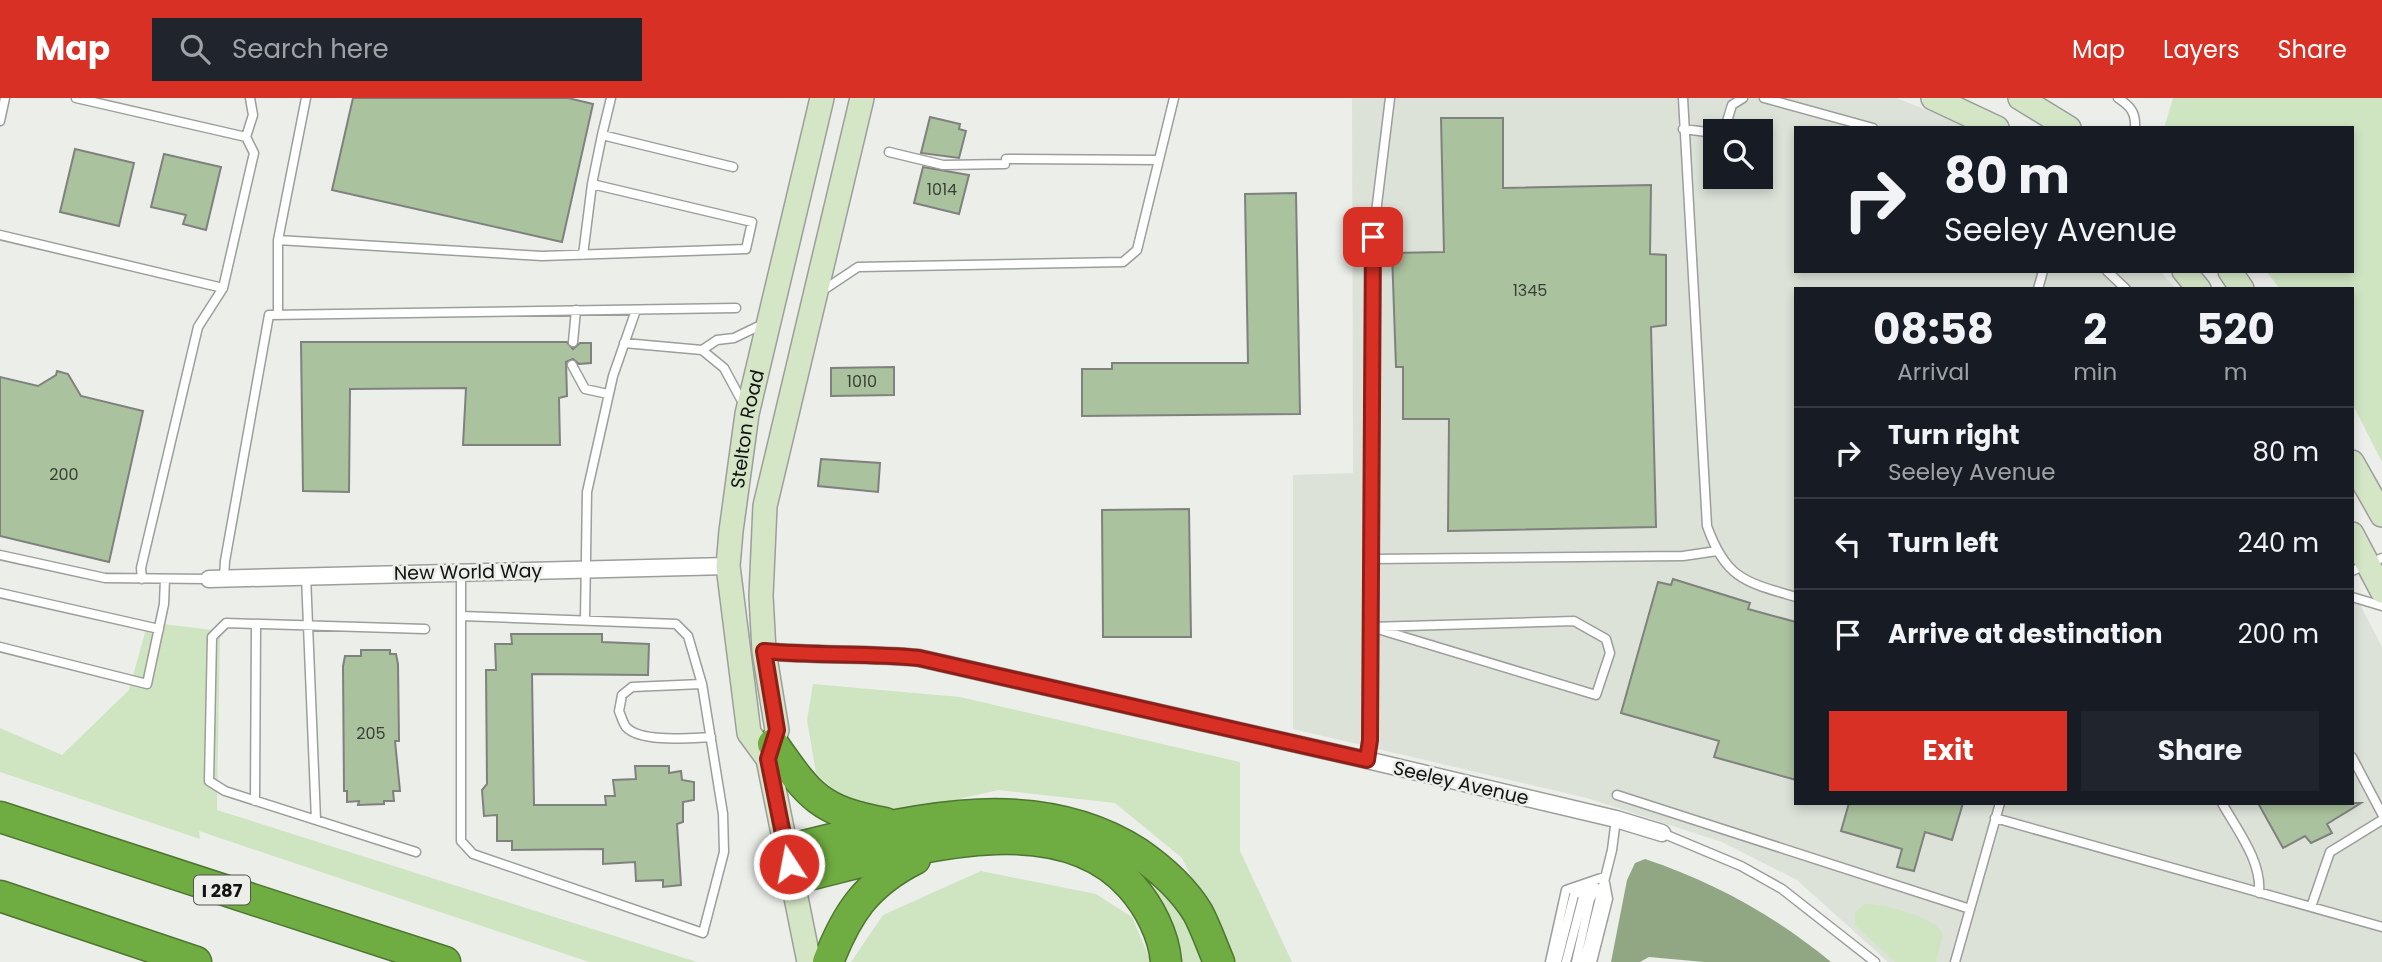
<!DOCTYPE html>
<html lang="en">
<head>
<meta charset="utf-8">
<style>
  body { margin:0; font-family:Poppins,sans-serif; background:#20242c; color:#f1f3f6; height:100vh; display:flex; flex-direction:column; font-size:26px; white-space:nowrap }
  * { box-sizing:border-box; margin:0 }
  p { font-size:23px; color:#9ea1a6 }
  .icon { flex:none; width:38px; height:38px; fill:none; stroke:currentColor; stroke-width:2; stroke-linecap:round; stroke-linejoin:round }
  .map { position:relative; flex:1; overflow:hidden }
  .panel { position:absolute; left:1794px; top:189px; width:560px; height:518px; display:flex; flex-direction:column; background:#171b24; border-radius:0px; box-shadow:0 4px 10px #0003 }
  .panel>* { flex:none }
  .banner { position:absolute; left:1794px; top:28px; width:560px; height:147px; border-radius:0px; box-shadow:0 4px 10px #0003; background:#171b24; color:#f1f3f6; overflow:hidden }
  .fabs { position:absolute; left:1703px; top:21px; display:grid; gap:14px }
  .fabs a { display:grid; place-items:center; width:70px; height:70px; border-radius:0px; background:#171b24; box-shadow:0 4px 10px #0003; font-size:35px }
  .pin { position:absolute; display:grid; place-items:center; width:60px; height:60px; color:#fff; margin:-30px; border-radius:14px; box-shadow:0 4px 10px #0006 }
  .me { position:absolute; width:77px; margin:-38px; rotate:349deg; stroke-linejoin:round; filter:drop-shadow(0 0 5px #0008) }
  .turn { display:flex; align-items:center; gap:24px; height:147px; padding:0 35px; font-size:32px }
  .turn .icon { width:91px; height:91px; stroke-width:2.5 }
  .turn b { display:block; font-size:49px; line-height:60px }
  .eta { display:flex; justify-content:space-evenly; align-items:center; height:119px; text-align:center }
  .eta b { font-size:42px; font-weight:700; line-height:49px }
  .action { display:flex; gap:14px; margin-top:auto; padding:14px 35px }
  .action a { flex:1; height:80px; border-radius:0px; background:#d93025; color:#fff; font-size:28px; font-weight:700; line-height:80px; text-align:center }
  .action a+a { background:#20242c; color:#f1f3f6 }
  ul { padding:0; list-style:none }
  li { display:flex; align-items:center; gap:21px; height:91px; padding:0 35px; border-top:2px solid #363941 }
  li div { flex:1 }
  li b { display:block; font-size:26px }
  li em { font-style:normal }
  header { display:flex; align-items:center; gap:42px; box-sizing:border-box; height:98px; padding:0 35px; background:#d93025; color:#fff }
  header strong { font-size:33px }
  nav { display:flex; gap:38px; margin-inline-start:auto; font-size:24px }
  .search { width:490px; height:63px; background:#20242c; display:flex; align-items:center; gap:18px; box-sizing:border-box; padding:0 24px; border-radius:0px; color:#9ea1a6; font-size:26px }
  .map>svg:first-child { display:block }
  .built { fill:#dce2d8; fill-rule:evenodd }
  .green { fill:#cfe5c2 }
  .water { fill:#91a784 }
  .building { fill:#abc29e; stroke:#7f817e; stroke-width:2 }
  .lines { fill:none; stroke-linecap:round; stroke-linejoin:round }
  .service-casing { stroke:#9c9e9b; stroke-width:11 }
  .minor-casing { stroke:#9c9e9b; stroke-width:19 }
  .secondary-casing { stroke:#9c9e9b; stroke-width:26 }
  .motorway-casing { stroke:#4e7631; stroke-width:33 }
  .service { stroke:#fff; stroke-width:8 }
  .minor { stroke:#fff; stroke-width:16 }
  .secondary { stroke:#d4e6c6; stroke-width:23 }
  .motorway { stroke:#6fac41; stroke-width:30 }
  .route-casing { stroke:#8d1f18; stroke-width:18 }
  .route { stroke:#d93025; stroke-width:12 }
  .labels { text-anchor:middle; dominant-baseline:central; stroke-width:5; stroke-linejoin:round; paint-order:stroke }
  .number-label { font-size:16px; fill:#383f35 }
  .shield { fill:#eceeea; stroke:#535553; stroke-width:2 }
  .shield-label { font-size:18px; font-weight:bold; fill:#121312 }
  .street-label { font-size:19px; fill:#121312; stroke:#eceeea }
</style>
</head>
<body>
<header>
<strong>Map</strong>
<div class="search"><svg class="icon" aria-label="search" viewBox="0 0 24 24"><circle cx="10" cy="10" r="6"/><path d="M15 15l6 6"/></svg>Search here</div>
<nav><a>Map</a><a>Layers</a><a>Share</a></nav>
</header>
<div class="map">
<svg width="2382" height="864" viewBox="0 0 2382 864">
  <rect width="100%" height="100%" fill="#eceeea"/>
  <!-- built -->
  <path class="built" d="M 1352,0 L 1896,0 L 1974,30 L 1796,30 L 1796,173 L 2160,173 L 2176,191 L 1796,191 L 1796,705 L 2352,705 L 2352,491 L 2382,549 L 2382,864 L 1888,864 L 1797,782 L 1722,744 L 1587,700 L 1293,631 L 1293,377 L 1353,375 ZM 1715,33 L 1760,33 L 1760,79 L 1715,79 Z"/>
  <!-- green -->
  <path class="green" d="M 2173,0 L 2382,0 L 2382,364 L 2352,305 L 2352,191 L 2280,191 L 2266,173 L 2352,173 L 2352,30 L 2164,30 Z
    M 148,524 L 220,533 L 217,712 L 697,864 L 589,864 L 199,733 L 200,741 L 0,674 L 0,630 L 62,657 L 129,592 Z
    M 813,586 L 960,599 L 1240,664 L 1240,753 L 1292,864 L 1233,864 L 1182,760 L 1115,705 L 999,692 L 905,713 L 847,704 L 816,675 L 807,622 Z
    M 981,773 L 1096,796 L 1132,819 L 1151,864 L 851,864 L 883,817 Z
    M 1142,778 L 1193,825 L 1209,864 L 1175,864 L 1166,817 Z
    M 1865,806 C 1883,805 1939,820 1943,837 L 1936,864 L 1895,864 L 1855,827 L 1855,814 Z"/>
  <!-- water -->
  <path class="water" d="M 1645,761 C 1714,784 1775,818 1831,864 L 1704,864 L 1649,859 L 1640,864 L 1611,864 L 1627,782 L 1635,765 Z"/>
  <!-- building -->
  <path class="building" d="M 353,0 L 568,0 L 593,6 L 562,144 L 332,92 Z
    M 930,19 L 960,26 L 959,31 L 966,33 L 959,60 L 921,55 Z
    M 1441,20 L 1503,20 L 1503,90 L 1651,87 L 1650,156 L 1666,157 L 1666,227 L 1651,229 L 1656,429 L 1448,433 L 1449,321 L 1403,321 L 1403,269 L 1396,269 L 1392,155 L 1444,154 Z
    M 75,51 L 134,65 L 119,128 L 60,114 Z
    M 164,56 L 221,69 L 206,132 L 183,126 L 186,117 L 151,109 Z
    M 923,69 L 969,77 L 959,116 L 914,105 Z
    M 1296,95 L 1300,316 L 1082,318 L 1082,271 L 1112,271 L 1112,265 L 1248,265 L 1245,96 Z
    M 301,244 L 567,244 L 573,251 L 580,245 L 591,245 L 591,265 L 579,266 L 573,261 L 566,264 L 567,298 L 559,300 L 560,347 L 463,347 L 466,290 L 350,291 L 349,394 L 303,393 Z
    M 894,269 L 894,297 L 831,298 L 831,270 Z
    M 57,273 L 68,276 L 81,298 L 143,313 L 109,464 L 0,438 L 0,279 L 38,288 L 56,277 Z
    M 821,361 L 880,365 L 878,394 L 818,388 Z
    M 1189,411 L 1191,539 L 1103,539 L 1102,412 Z
    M 1673,481 L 1750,505 L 1748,511 L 1796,524 L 1796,682 L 1714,659 L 1719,643 L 1621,615 L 1658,484 L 1671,487 Z
    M 511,536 L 602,536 L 602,544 L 649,546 L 648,577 L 532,576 L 534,707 L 606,707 L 605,698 L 615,698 L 613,682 L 636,681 L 635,668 L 669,668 L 669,675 L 681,673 L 682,682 L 694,684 L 694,702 L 683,704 L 683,724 L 677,726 L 681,787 L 663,789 L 663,782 L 636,783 L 635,764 L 603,766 L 603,751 L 512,752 L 512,743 L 497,743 L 497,717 L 484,718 L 482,692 L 487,686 L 486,572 L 496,572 L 495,546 L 512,546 Z
    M 361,552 L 390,552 L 390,556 L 396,556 L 398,566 L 399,643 L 395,643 L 400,693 L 393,693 L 394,703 L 384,703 L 384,706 L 358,707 L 359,703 L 347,704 L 347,693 L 344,693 L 343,568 L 345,558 L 361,558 Z
    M 1849,705 L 1963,705 L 1952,742 L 1925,734 L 1914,773 L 1897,769 L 1902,751 L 1841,733 Z
    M 2258,705 L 2361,705 L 2327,726 L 2332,735 L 2311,745 L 2305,738 L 2283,750 Z"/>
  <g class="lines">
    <defs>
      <path id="service" d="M 76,0 L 246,39
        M 611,0 L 602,37 L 733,69
        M 1683,0 L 1707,428 C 1726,481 1745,484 1796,499
        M 1764,0 L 1873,30
        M 2118,0 C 2130,8 2136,14 2135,30
        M 0,23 L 5,0
        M 1683,31 L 1715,35
        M 1724,33 L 1732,7 L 1743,0
        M 889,54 L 943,67 L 1005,66
        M 1006,61 L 1159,62
        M 0,137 L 223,190
        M 278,142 L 542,158 L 746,151 L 752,124 L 592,86
        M 583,157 L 592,86 L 602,37
        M 2107,173 L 2126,191
        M 2038,191 L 2043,173
        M 822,193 L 858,169 L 1123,164 L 1137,152 L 1174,0
        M 278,215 L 278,142 L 306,0
        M 573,244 L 576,212
        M 624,245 L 702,252
        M 572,267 L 585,291 L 608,296
        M 744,307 L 724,270 L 702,252 L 717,242 L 734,240 L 765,225
        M 0,457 L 105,480 L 209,481
        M 1371,461 L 1683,458 L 1717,453
        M 2352,473 L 2382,460
        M 461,475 L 461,743 L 473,756 L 703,835 L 724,754 L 723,716 L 702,586 L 688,538 L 676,526 L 462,518
        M 306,478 L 316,722
        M 224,480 L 225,463 L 269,217 L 736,210
        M 142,481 L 141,470 L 198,229 L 223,190 L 254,55 L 246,39 L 253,17 L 250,0
        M 0,495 L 159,531
        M 2352,499 L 2382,508
        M 585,522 L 587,394 L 613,278 L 636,212
        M 1574,523 L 1606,541 L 1610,555 L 1596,597 L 1371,529 Z
        M 0,549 L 147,586 L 164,506 L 165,481
        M 702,586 L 632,589 L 622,597 L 619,613 C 621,618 623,625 626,629 C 641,645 690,640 711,639
        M 2352,659 L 2382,716
        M 1367,662 L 1370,642 L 1373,139 L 1390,0
        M 1617,697 L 1970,811
        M 255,703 L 256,526
        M 2222,705 C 2237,732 2262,763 2259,795
        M 1995,720 L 2382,829
        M 1662,735 L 1741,768 L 1782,791 L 1875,864
        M 416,754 L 225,693 L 209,683 L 212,539 L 226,525 L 425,531
        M 2311,809 L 2330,754 L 2382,722
        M 1550,864 L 1566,792 L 1604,779
        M 1557,864 L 1574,797 L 1590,787
        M 1566,864 L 1583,799 L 1592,790
        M 1576,864 L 1590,801 L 1597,790
        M 1584,864 L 1612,752 L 1616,721
        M 1592,864 L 1608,801 L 1605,785
        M 1955,864 L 2000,705"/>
      <path id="minor" d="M 209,481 L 728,468
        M 764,553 C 816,558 867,555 919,560 L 1367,662 L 1616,721 L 1662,735"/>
      <g id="secondary">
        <path d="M 1933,0 L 1997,30"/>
        <path d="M 2020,0 L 2069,30"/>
        <path d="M 2184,173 L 2199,191"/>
        <path d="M 2230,173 L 2242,191"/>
        <path d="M 2352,364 L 2382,417"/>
        <path d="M 2352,436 L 2382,493"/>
        <path d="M 768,661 L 777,632 L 764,553 L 761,498 L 765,408 L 862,0"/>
        <path id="s1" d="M 809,864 L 768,661 L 749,635 L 728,468 L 731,433 L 747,316 L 822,0"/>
      </g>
      <path id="motorway" d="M 773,646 C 810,699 820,713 885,725
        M 0,719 L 445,864
        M 786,752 C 901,725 1031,686 1138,755 C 1161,771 1183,790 1198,815 C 1206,830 1212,848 1219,864
        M 792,781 C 890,759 1052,699 1131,788 C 1149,808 1164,837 1166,864
        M 0,798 L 196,864
        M 828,864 C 847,815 866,786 915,761"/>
    </defs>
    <!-- service casing -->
    <use href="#service" class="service-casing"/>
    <!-- minor casing -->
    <use href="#minor" class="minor-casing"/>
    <!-- secondary casing -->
    <use href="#secondary" class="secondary-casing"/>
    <!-- motorway casing -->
    <use href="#motorway" class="motorway-casing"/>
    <!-- service -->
    <use href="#service" class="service"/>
    <!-- minor -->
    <use href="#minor" class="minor"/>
    <!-- secondary -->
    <use href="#secondary" class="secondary"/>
    <!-- motorway -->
    <use href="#motorway" class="motorway"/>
  </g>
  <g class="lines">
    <defs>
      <path id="route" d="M 789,766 L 768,661 L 777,632 L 764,553 C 816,558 867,555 919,560 L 1367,662 L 1370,642 L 1373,139"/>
    </defs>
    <!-- route casing -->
    <use href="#route" class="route-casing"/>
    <!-- route -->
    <use href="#route" class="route"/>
  </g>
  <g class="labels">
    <!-- number labels -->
    <g class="number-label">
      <text x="942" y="91">1014</text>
      <text x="1530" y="192">1345</text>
      <text x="862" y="283">1010</text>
      <text x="64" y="376">200</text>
      <text x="371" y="635">205</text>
    </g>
    <!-- shield labels -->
    <rect class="shield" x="194" y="777.5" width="56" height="29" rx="5"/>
    <g class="shield-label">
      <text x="222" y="792">I 287</text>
    </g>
    <!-- street labels -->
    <g class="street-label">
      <text stroke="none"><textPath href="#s1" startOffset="546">Stelton Road</textPath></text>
      <text transform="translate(468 474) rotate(-1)">New World Way</text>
      <text transform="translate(1461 685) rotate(13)">Seeley Avenue</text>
    </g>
  </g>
</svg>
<div class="fabs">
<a><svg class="icon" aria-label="search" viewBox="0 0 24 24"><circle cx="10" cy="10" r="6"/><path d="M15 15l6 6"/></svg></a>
</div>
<div class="pin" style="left:1373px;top:139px;background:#d93025"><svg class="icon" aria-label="arrive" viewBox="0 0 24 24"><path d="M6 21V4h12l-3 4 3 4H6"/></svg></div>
<svg class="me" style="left:789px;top:766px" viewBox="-20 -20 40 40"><circle r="17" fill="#d93025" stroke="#fff" stroke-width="3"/><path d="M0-11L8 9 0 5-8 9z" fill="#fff"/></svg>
<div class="banner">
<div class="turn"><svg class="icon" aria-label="right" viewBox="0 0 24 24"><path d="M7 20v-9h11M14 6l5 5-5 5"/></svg><div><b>80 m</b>Seeley Avenue</div></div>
</div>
<section class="panel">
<div class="eta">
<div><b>08:58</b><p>Arrival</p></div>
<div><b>2</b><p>min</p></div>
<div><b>520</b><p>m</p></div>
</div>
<ul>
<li><svg class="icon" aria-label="right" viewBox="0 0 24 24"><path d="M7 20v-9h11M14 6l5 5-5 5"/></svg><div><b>Turn right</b><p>Seeley Avenue</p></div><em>80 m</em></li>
<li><svg class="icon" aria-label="left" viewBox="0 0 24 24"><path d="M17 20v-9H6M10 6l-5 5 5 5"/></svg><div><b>Turn left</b></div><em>240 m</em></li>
<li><svg class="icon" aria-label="arrive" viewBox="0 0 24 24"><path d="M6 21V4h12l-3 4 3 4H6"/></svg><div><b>Arrive at destination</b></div><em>200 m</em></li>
</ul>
<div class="action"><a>Exit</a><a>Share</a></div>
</section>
</div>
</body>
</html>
